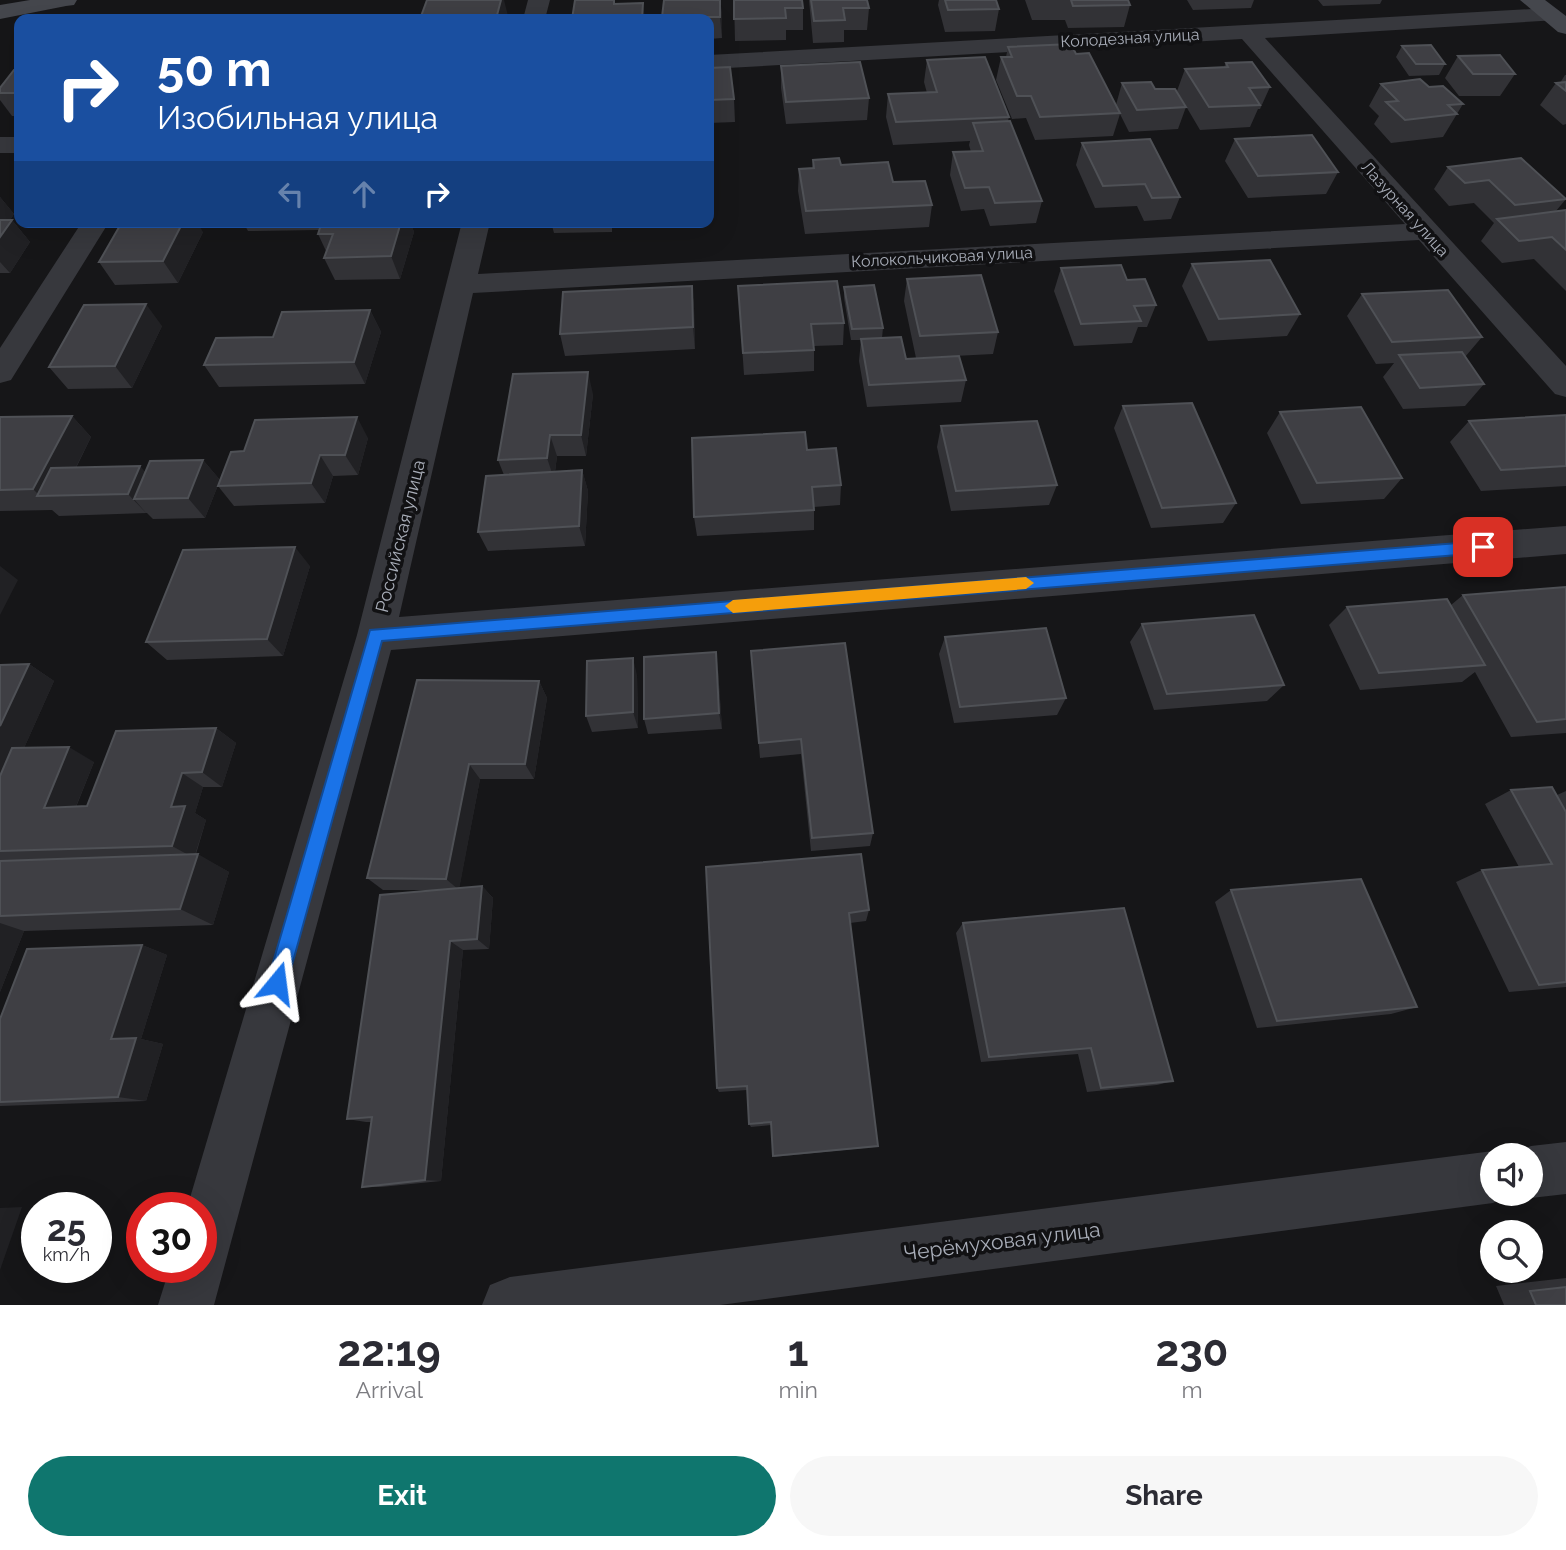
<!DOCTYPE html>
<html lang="en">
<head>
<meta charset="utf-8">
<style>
  body { margin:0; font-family:Raleway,sans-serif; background:#f7f7f7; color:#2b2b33; height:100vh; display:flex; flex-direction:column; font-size:26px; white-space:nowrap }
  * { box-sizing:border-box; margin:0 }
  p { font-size:23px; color:#7c7c81 }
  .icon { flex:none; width:38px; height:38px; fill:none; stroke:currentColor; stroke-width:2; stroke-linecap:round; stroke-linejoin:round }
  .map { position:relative; height:1305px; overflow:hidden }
  .details { display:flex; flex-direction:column; background:#fff; flex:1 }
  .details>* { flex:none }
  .hud { position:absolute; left:14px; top:14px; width:700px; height:214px; border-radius:14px; box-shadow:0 7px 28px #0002; background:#1a4fa0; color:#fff; overflow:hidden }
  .tools { position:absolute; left:1480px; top:1143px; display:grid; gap:14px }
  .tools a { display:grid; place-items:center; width:63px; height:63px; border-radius:50%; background:#fff; box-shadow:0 7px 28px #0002; font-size:35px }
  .speed { position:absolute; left:21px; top:1192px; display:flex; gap:14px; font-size:35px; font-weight:700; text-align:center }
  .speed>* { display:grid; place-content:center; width:91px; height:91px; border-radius:50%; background:#fff; box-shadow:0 7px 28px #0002; line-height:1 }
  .speed small { font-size:18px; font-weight:400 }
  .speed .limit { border:10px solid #d22; background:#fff; color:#111 }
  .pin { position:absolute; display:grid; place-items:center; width:60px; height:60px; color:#fff; margin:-30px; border-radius:14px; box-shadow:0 4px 10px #0006 }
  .me { position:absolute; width:77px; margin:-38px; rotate:16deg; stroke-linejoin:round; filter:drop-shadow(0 0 5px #0008) }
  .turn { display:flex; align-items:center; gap:24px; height:147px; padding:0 28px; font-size:32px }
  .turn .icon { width:91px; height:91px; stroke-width:2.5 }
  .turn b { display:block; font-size:49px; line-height:60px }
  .lanes { display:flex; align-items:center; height:66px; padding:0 28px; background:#0003; justify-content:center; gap:35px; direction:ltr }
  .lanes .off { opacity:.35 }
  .eta { display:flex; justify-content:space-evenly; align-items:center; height:119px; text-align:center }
  .eta b { font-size:42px; font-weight:700; line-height:49px }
  .primary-button { display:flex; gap:14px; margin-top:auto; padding:14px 28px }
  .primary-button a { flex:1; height:80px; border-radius:42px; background:#0f766e; color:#fff; font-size:28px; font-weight:700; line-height:80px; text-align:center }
  .primary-button a+a { background:#f7f7f7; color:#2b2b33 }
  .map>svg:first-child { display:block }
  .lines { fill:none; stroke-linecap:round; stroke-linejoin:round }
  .street { fill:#37383d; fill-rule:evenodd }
  .secondary { fill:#45474d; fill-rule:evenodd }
  .wall { fill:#323236 }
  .shaded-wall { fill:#212124 }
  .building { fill:#3f3f44; stroke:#4f5156; stroke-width:2 }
  .route { fill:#1a73e8; stroke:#114b97; stroke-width:2 }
  .slow { fill:#f59e0b }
  .labels { text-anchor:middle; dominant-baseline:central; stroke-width:7; stroke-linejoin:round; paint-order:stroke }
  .far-street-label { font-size:16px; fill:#a8adb8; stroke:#111113 }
  .street-label { font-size:18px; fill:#a8adb8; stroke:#111113 }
  .near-street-label { font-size:21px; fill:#a8adb8; stroke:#111113 }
</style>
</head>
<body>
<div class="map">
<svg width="1566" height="1305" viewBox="0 0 1566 1305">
  <rect width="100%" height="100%" fill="#161618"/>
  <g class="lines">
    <!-- street -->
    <path class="street" d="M 528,0 L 550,0 L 545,19 L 523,19 Z
      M 1550,8 L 1558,10 L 1561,15 L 1558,20 L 1265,38 L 1566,366 L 1566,397 L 1555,394 L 1419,240 L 473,293 L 399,617 L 1566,526 L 1566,554 L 391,650 L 214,1305 L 158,1305 L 170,1267 L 201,1267 L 201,1208 L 187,1208 L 357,635 L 462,222 L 490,222 L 478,274 L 1405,224 L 1242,39 L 709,69 L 709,55 Z
      M 0,137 L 19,137 L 19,153 L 0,153 Z
      M 82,222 L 109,222 L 11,380 L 0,383 L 0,348 Z
      M 1566,1142 L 1566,1194 L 1531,1198 L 1520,1194 L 1531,1194 L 1531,1155 L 1513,1154 L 1531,1146 Z
      M 1493,1151 L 1503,1155 L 1493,1155 L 1493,1194 L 1512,1194 L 1493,1203 L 720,1305 L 482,1305 L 490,1285 L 510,1277 Z"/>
    <!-- secondary -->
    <path class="secondary" d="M 30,0 L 77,0 L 74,5 L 66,6 L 0,19 L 0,5 Z
      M 1520,0 L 1545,0 L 1566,16 L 1566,34 L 1558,32 Z"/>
  </g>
  <!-- wall -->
  <path class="wall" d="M 734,0 L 803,8 L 803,30 L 786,30 L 786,40 L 735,41 Z
    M 809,0 L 867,0 L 869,8 L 867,30 L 844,30 L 844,42 L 813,43 Z
    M 939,0 L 996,0 L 999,9 L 995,31 L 945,32 L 938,5 Z
    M 1025,0 L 1128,0 L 1130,5 L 1124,27 L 1068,28 L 1065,20 L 1032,20 Z
    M 1187,0 L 1254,0 L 1251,8 L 1193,10 Z
    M 1318,0 L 1382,0 L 1380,4 L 1323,6 Z
    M 722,12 L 722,38 L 709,39 L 709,19 L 662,19 L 662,17 Z
    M 1402,46 L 1445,64 L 1439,75 L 1409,76 L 1396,57 Z
    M 1008,47 L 1076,54 L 1116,105 L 1122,83 L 1155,89 L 1186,107 L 1178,129 L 1129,132 L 1120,114 L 1113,136 L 1035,140 L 1026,118 L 1012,119 L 996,80 L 1001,57 L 1006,57 Z
    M 1458,56 L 1515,74 L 1500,96 L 1459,96 L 1445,78 Z
    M 927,60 L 1009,117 L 1008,121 L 1042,201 L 1036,223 L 990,226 L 984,209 L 961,211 L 950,175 L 953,152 L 971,152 L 969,145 L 970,141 L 893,145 L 886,117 L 888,94 L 927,93 L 924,82 Z
    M 1226,63 L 1270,87 L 1260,109 L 1258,109 L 1250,127 L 1200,130 L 1177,91 L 1185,69 L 1224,67 Z
    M 781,66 L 869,98 L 867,120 L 786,124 L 781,88 Z
    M 709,68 L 734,99 L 735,122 L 709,123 Z
    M 19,70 L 19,116 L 12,116 L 0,100 L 0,88 Z
    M 1565,75 L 1566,75 L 1566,124 L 1563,125 L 1540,105 L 1556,83 L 1560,83 Z
    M 1381,84 L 1429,87 L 1463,104 L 1443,137 L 1391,143 L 1374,124 L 1379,116 L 1369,106 Z
    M 1235,139 L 1338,172 L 1326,194 L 1248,198 L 1225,161 Z
    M 1082,143 L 1180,197 L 1171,219 L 1144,221 L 1137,206 L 1095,208 L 1076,165 Z
    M 813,160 L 841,165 L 893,182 L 932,205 L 929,227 L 805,234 L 798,191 L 799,169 L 812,168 Z
    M 1448,167 L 1566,199 L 1556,211 L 1566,210 L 1566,291 L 1534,259 L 1502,263 L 1481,241 L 1494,223 L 1474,203 L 1449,206 L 1434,189 Z
    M 0,197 L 14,214 L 10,220 L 12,220 L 30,242 L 10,273 L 0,273 Z
    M 243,222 L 410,222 L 414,232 L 400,279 L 335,280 L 324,258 L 326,251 L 318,234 L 319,230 L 248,231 Z
    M 551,222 L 627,222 L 612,223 L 612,232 L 554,233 Z
    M 203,232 L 178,283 L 115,285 L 99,262 Z
    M 1192,264 L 1300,314 L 1287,336 L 1208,341 L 1182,286 Z
    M 1061,268 L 1127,280 L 1156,305 L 1147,327 L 1138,327 L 1132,343 L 1074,346 L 1054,291 Z
    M 907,279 L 998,332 L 993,354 L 916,358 L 904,301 Z
    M 692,286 L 694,308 L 695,349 L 565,356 L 560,334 Z
    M 738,286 L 844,323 L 843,345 L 814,346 L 814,371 L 744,375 Z
    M 844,287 L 883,328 L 882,338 L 906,359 L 966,380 L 961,402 L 867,407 L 859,361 L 861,340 L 851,340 L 844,298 Z
    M 1362,294 L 1482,337 L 1465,357 L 1484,384 L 1465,406 L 1403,409 L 1383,377 L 1394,363 L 1376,364 L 1347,316 Z
    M 370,310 L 381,332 L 365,384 L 219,387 L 204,365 L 273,337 Z
    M 162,326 L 132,388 L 68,389 L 49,367 Z
    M 593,394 L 586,456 L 557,456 L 555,472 L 582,470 L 588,491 L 585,546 L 488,551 L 478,532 L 504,475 L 498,460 Z
    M 1123,406 L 1236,503 L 1223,523 L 1151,528 L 1114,428 Z
    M 1280,412 L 1402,478 L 1384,499 L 1301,504 L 1267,433 Z
    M 1566,415 L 1566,486 L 1481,491 L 1450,442 L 1469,421 Z
    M 72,416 L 91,437 L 76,468 L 146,472 L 203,460 L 220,480 L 205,518 L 153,519 L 147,513 L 59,516 L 52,510 L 0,511 L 0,417 Z
    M 941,426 L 1057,485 L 1049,505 L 951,511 L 937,447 Z
    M 368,438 L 358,475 L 333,476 L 325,503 L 234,506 L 218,486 L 244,451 Z
    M 807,450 L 841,485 L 840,505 L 814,507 L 814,530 L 697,536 L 694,517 Z
    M 310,566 L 283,656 L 167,660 L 146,642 Z
    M 1566,587 L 1566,733 L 1511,737 L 1475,672 L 1462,682 L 1360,690 L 1329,625 L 1347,607 L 1451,605 L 1463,595 Z
    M 1142,624 L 1284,685 L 1267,701 L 1154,710 L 1130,642 Z
    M 945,637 L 1066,698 L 1057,715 L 954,723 L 939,654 Z
    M 29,664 L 54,681 L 24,748 L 94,762 L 76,807 L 87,806 L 216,728 L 236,743 L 222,787 L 203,787 L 195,813 L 206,820 L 196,854 L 229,872 L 213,925 L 24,931 L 0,992 L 0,665 Z
    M 752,668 L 873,833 L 870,846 L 811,851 L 801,754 L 760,758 Z
    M 718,669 L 722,729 L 648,734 L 644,719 Z
    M 637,675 L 638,728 L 592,732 L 586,716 Z
    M 539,681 L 547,698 L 534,779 L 480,779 L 459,888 L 482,886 L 493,898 L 489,949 L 463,950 L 441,1181 L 381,1187 L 362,1187 L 371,1122 L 366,1122 L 347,1119 L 438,890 L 383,890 L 367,878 Z
    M 1511,790 L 1557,795 L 1566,791 L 1566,987 L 1509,992 L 1456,882 L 1482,870 L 1519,867 L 1485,804 Z
    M 706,867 L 869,910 L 866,921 L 850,923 L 878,1146 L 874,1147 L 774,1157 L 771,1125 L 751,1127 L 749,1124 L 747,1090 L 719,1092 L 717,1088 Z
    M 1231,890 L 1417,1007 L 1391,1014 L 1257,1028 L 1215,902 Z
    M 963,923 L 1173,1081 L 1157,1085 L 1087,1092 L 1078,1054 L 981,1062 L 956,933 Z
    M 142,945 L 167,955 L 141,1039 L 163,1044 L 146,1101 L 0,1106 L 0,1019 Z
    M 1566,1278 L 1566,1305 L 1504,1305 L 1496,1286 Z"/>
  <!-- shaded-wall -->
  <path class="shaded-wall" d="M 501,0 L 504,0 L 508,16 L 507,19 L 496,19 Z
    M 720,0 L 722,12 L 722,38 L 720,17 Z
    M 643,3 L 645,19 L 642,19 Z
    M 0,197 L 14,214 L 0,235 Z
    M 12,220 L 30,242 L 10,273 L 0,262 L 0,237 Z
    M 183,222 L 197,222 L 203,232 L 178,283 L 163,261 Z
    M 401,222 L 410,222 L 414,232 L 400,279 L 391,256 Z
    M 692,286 L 694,308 L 695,349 L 693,327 Z
    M 146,304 L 162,326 L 132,388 L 115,366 Z
    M 370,310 L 381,332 L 365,384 L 354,362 Z
    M 588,372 L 593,394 L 586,456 L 581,435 Z
    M 72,416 L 91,437 L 62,495 L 40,496 L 33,489 Z
    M 357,417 L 368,438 L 358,475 L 345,455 Z
    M 550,435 L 557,456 L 554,479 L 547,458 Z
    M 320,455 L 333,476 L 325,503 L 311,483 Z
    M 203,460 L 220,480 L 205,518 L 188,498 Z
    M 140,466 L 158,486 L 134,499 L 147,514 L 128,494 Z
    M 582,470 L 588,491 L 585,546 L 579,526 Z
    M 295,547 L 310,566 L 283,656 L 267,639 Z
    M 0,566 L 18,580 L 0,615 Z
    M 716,652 L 718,669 L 722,729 L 719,713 Z
    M 633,658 L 637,675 L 638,728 L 633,712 Z
    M 29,664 L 54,681 L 0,802 L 0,726 Z
    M 539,681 L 547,698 L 534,779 L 525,764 Z
    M 216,728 L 236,743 L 222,787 L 202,772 Z
    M 69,747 L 94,762 L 70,821 L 44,808 Z
    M 469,764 L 480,779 L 459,890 L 446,879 Z
    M 182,773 L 203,787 L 195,813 L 206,820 L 194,858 L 172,846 L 171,807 Z
    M 198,854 L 229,872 L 213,925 L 180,909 Z
    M 482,886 L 493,898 L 489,949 L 477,939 Z
    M 0,923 L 24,931 L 0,992 Z
    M 450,941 L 463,950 L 441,1181 L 425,1180 Z
    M 142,945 L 167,955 L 141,1039 L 163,1044 L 146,1101 L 118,1097 L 111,1039 Z
    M 22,1207 L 0,1270 L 0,1208 Z"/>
  <!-- building -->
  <path class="building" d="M 427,0 L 501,0 L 496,19 L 420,19 Z
    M 575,0 L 614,0 L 614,4 L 643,3 L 642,19 L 572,19 Z
    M 664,0 L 720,0 L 720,17 L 662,17 Z
    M 734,0 L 802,0 L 803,8 L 785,8 L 786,18 L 734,19 Z
    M 811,0 L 867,0 L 869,8 L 843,8 L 845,20 L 814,21 Z
    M 945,0 L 996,0 L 999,9 L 948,10 Z
    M 1071,0 L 1128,0 L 1130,5 L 1073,6 Z
    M 1071,44 L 1076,54 L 1089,53 L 1120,113 L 1040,117 L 1031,96 L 1017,96 L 1001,57 L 1012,57 L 1008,47 Z
    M 1431,45 L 1445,64 L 1416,64 L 1402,46 Z
    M 1500,55 L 1515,74 L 1473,74 L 1458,56 Z
    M 985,57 L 1009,117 L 896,122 L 888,94 L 937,92 L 927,60 Z
    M 860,62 L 869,98 L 786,102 L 781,66 Z
    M 1252,62 L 1270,87 L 1249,88 L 1260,105 L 1209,107 L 1185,69 L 1228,67 L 1226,63 Z
    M 730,67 L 734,99 L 709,100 L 709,68 Z
    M 14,70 L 19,70 L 19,93 L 0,93 L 0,88 Z
    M 1420,79 L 1429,87 L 1443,86 L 1463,104 L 1448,105 L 1457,114 L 1405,120 L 1386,102 L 1398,101 L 1381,84 Z
    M 1151,82 L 1155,89 L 1175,89 L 1186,107 L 1137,110 L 1122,83 Z
    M 1566,82 L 1566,91 L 1556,83 Z
    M 1010,121 L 1042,201 L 995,203 L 989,187 L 965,188 L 953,152 L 983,151 L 973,123 Z
    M 1312,135 L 1338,172 L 1258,176 L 1235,139 Z
    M 1150,139 L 1180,197 L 1152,198 L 1145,184 L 1103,186 L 1082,143 Z
    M 839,158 L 841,165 L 888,162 L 893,182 L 925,181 L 932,205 L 806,211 L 799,169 L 814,168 L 813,160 Z
    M 1521,158 L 1566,199 L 1515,205 L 1489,180 L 1465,183 L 1448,167 Z
    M 1566,210 L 1566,250 L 1552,237 L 1519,241 L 1497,219 Z
    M 0,220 L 12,220 L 0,237 Z
    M 122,222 L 183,222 L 163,261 L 99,262 Z
    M 322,222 L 401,222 L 391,256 L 324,258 L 333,234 L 318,234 Z
    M 1270,260 L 1300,314 L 1219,319 L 1192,264 Z
    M 1121,265 L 1127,280 L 1145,279 L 1156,305 L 1134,306 L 1141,321 L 1081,324 L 1061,268 Z
    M 981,275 L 998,332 L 920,336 L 907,279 Z
    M 837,281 L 844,323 L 811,324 L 814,350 L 743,353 L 738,286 Z
    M 874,285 L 883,328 L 852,329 L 844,287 Z
    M 692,286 L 693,327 L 560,334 L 563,292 Z
    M 1448,290 L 1482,337 L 1392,342 L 1362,294 Z
    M 146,304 L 115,366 L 49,367 L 84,305 Z
    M 370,310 L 354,362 L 204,365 L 216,338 L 273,337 L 282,312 Z
    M 901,337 L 906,359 L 959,356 L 966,380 L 869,385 L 861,339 Z
    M 1462,352 L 1484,384 L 1420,388 L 1399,355 Z
    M 588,372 L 581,435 L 550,435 L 547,458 L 498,460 L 513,374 Z
    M 1192,403 L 1236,503 L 1162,508 L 1123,406 Z
    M 1361,407 L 1402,478 L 1317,483 L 1280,412 Z
    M 1566,415 L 1566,466 L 1501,470 L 1469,421 Z
    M 72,416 L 33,489 L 0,490 L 0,417 Z
    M 357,417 L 345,455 L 320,455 L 311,483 L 218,486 L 231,452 L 244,451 L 255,420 Z
    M 1037,421 L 1057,485 L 956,491 L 941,426 Z
    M 805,432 L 807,450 L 836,448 L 841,485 L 812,487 L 814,510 L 694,517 L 692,438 Z
    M 203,460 L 188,498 L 134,499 L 150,461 Z
    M 140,466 L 128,494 L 37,496 L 51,468 Z
    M 582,470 L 579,526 L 478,532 L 486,476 Z
    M 295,547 L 267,639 L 146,642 L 183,550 Z
    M 1566,587 L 1566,719 L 1537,722 L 1463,595 Z
    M 1447,599 L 1485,665 L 1379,673 L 1347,607 Z
    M 1254,615 L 1284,685 L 1167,694 L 1142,624 Z
    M 1046,628 L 1066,698 L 960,707 L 945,637 Z
    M 845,643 L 873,833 L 812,838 L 801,739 L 759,743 L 751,651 Z
    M 716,652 L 719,713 L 644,719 L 644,657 Z
    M 633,658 L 633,712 L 586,716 L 587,661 Z
    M 29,664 L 0,726 L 0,665 Z
    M 417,680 L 539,681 L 525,764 L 469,764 L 446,879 L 367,878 Z
    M 216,728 L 202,772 L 182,773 L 171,807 L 185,806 L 172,846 L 0,851 L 0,776 L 12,748 L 69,747 L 44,808 L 87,806 L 116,731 Z
    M 1552,787 L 1566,812 L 1566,982 L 1539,985 L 1482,870 L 1552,864 L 1511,790 Z
    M 198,854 L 180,909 L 0,916 L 0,861 Z
    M 861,854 L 869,910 L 849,913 L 878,1146 L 773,1156 L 771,1122 L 749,1124 L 747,1086 L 717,1088 L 706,867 Z
    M 1361,879 L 1417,1007 L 1277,1021 L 1231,890 Z
    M 482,886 L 477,939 L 450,941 L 425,1180 L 362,1187 L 372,1117 L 347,1119 L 380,895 Z
    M 1124,908 L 1173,1081 L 1101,1088 L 1091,1048 L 989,1057 L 963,923 Z
    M 142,945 L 111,1039 L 136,1038 L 118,1097 L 0,1102 L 0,1019 L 27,949 Z
    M 1566,1287 L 1566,1305 L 1536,1305 L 1530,1291 Z"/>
  <!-- route -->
  <path class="route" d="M 1483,541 L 1490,547 L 1483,553 L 382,641 L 287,983 L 284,990 L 277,993 L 270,990 L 267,983 L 370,630 Z"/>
  <!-- slow -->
  <path class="slow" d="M 1026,577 L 1034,583 L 1026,589 L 733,613 L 725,606 L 733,600 Z"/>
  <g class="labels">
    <!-- far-street labels -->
    <g class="far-street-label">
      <text transform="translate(1130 38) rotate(-3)">Колодезная улица</text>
      <text transform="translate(1405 209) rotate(48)">Лазурная улица</text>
      <text transform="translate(942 257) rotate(-3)">Колокольчиковая улица</text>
    </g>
    <!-- street labels -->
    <g class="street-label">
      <text transform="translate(400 536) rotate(-76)">Российская улица</text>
    </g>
    <!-- near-street labels -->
    <g class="near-street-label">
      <text transform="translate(1002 1241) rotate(-7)">Черёмуховая улица</text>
    </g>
  </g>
</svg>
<div class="tools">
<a><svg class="icon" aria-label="sound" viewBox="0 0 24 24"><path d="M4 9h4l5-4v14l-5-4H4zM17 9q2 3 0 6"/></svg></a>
<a><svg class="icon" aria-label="search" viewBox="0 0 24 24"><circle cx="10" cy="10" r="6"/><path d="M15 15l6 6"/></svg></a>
</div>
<div class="speed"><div>25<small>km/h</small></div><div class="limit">30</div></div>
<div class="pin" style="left:1483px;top:547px;background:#d93025"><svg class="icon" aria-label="arrive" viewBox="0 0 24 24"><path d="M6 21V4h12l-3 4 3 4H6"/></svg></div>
<svg class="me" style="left:277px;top:983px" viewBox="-20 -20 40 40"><path d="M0-17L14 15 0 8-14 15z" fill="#1a73e8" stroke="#fff" stroke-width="4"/></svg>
<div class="hud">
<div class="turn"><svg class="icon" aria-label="right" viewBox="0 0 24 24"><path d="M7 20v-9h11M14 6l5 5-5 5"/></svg><div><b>50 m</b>Изобильная улица</div></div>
<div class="lanes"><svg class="icon off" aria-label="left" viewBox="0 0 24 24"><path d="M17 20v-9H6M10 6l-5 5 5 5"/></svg><svg class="icon off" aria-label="ahead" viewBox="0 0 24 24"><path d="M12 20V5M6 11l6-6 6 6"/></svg><svg class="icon" aria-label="right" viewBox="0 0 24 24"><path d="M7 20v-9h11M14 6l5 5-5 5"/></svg></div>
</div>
</div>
<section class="details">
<div class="eta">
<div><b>22:19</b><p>Arrival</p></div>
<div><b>1</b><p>min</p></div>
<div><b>230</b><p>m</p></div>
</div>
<div class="primary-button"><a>Exit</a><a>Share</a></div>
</section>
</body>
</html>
